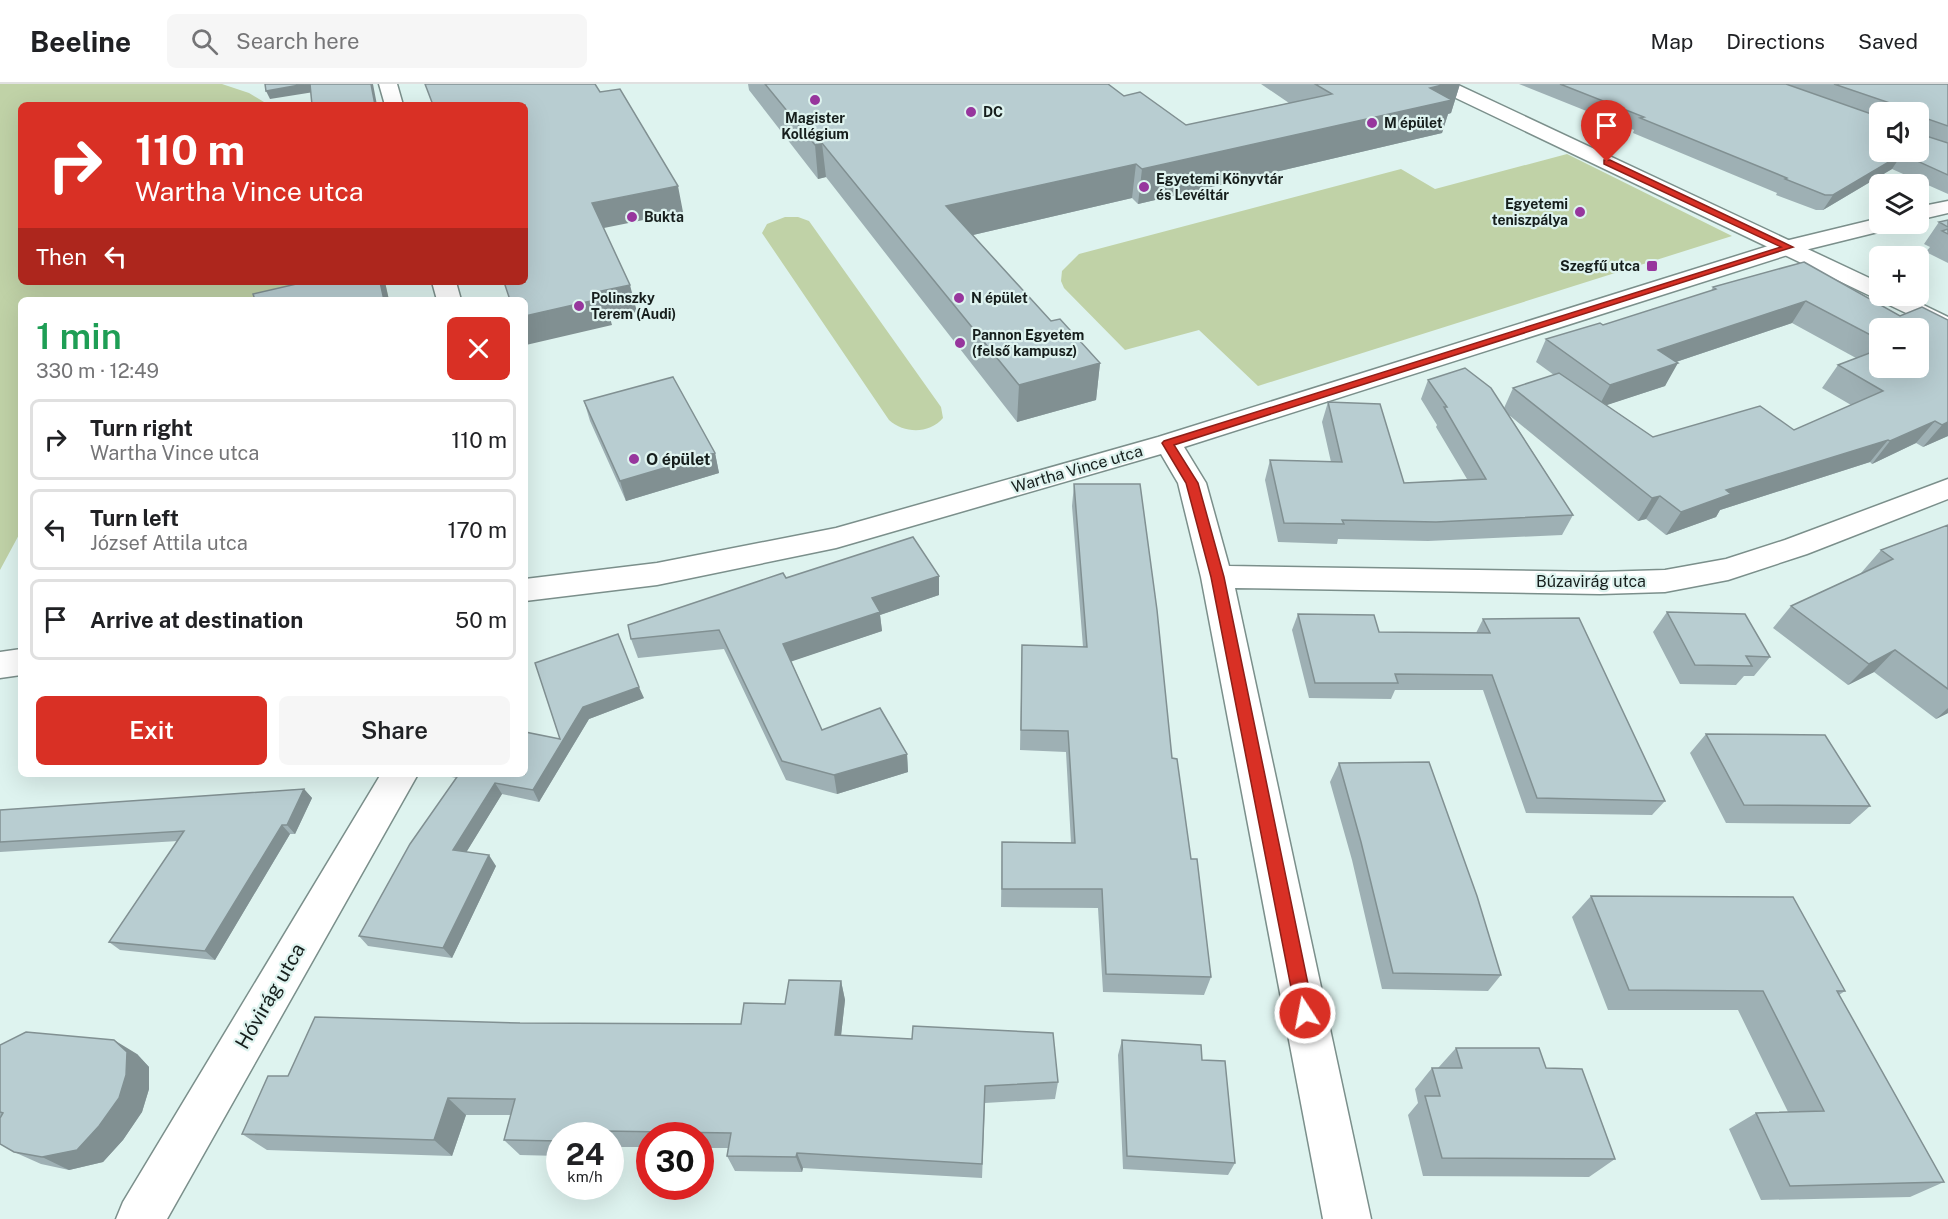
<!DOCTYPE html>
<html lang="en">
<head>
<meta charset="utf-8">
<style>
  body { margin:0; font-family:"Public Sans",sans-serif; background:#f6f6f6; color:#202124; height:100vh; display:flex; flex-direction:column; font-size:22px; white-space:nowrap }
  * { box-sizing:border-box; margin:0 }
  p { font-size:20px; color:#757577 }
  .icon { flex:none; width:33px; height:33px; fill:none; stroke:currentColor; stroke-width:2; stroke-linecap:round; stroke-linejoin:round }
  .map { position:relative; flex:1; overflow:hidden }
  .drawer { position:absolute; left:18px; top:213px; width:510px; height:480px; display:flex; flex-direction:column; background:#fff; border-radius:9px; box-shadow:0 6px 24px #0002 }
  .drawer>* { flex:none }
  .banner { position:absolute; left:18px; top:18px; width:510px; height:183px; border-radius:9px; box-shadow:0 6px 24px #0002; background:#d93025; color:#fff; overflow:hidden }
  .tools { position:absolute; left:1869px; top:18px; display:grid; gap:12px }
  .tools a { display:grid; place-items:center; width:60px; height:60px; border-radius:9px; background:#fff; box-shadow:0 6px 24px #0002; font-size:30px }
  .speed { position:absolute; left:546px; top:1038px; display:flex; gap:12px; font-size:30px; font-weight:700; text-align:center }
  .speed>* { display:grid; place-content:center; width:78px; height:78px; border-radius:50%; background:#fff; box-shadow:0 6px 24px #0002; line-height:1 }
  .speed small { font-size:15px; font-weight:400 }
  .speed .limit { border:9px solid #d22; background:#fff; color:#111 }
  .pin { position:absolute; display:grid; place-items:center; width:51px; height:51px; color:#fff; margin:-62px -26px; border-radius:50% 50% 50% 0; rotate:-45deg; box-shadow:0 0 6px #0007 }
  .pin .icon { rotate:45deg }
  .me { position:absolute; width:66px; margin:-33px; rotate:349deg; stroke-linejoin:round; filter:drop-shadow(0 0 4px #0008) }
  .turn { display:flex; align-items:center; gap:21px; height:126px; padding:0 18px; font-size:27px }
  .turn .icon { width:78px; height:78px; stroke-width:2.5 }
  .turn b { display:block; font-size:42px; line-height:51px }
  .then { display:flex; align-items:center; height:57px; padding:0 18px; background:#0003; gap:12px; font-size:22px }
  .round { display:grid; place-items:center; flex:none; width:63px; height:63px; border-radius:9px; background:#f6f6f6 }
  .headline { display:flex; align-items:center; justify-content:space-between; height:102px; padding:0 18px }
  h1 { font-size:36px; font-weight:600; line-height:45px; color:#1e9e55 }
  .button { display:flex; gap:12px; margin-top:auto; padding:12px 18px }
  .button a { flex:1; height:69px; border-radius:9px; background:#d93025; color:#fff; font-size:24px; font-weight:600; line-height:69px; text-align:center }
  .button a+a { background:#f6f6f6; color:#202124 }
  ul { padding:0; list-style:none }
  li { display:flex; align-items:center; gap:18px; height:81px; margin:0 12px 9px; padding:0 6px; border:3px solid #e0e0e0; border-radius:9px }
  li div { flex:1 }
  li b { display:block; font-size:22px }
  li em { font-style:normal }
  header { display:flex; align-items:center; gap:36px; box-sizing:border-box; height:84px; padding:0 30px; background:#fff; border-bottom:2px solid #e0e0e0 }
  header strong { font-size:28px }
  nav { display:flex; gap:33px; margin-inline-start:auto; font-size:21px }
  .search { width:420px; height:54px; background:#f6f6f6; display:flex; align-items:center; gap:15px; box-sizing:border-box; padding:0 21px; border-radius:9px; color:#757577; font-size:22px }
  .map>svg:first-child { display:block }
  .green { fill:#c0d2a7 }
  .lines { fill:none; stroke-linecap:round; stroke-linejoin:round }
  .street-casing { stroke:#7b8f8b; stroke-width:3 }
  .secondary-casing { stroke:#7b8f8b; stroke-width:3 }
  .street { fill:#fff; fill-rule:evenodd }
  .secondary { fill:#fff; fill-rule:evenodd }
  .wall { fill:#9eb0b4; fill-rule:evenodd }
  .shaded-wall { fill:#819092 }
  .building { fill:#b8cdd1; stroke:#819092; stroke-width:1.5 }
  .route { fill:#d93025; stroke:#8d1f18; stroke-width:1.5 }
  .poi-dot { fill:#97369d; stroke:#def3ef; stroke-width:2 }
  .labels { text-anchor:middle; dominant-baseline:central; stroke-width:4.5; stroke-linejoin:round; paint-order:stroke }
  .far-poi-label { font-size:14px; font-weight:bold; fill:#161e1c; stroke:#def3ef; text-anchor:start }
  .poi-label { font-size:16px; font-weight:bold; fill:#161e1c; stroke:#def3ef; text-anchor:start }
  .street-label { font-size:16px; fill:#161e1c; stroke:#def3ef }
  .near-street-label { font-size:20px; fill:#161e1c; stroke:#def3ef }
</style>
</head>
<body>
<header>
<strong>Beeline</strong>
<div class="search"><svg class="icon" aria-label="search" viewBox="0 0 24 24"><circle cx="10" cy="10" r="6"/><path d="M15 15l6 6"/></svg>Search here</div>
<nav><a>Map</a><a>Directions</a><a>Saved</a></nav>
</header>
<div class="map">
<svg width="1948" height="1135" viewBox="0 0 1948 1135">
  <rect width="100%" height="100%" fill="#def3ef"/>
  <!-- green -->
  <path class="green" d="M 0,0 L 222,0 L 249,9 L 269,21 L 21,21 L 21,198 L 385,198 L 389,216 L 21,216 L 21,447 L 0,486 Z
    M 1567,70 L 1732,152 L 1258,302 L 1199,246 L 1125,266 L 1064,204 L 1061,197 L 1062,187 L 1079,170 L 1401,85 L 1435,105 Z
    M 785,133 L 798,133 L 809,137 L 941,323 L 943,334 C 929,350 905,350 889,336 L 762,149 L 767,140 Z"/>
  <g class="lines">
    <defs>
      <path id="street" d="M 379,0 L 397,0 L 403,21 L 385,21 Z
        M 1948,117 L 1948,129 L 1918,136 L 1918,123 Z
        M 1880,134 L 1880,140 L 1892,140 L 1890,145 L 1797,168 L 1184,363 L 1206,399 L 1229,482 L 1600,488 L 1665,486 L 1726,475 L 1785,456 L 1948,395 L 1948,415 L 1807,470 L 1728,496 L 1665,508 L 1600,510 L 1235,504 L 1371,1135 L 1323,1135 L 1201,493 L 1178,399 L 1161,370 L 836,464 L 657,501 L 525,517 L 525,495 L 657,479 L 836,444 L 1158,353 L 1781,158 Z
        M 432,198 L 456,198 L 461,216 L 437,216 Z
        M 21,565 L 21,591 L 0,594 L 0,568 Z
        M 381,690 L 418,690 L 167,1135 L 116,1135 L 123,1118 Z"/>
      <path id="secondary" d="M 1432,0 L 1456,0 L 1880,199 L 1880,212 L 1905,212 L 1948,233 L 1948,249 L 1435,4 Z"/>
    </defs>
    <!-- street casing -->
    <use href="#street" class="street-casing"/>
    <!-- secondary casing -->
    <use href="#secondary" class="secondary-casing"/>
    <!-- street -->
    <use href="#street" class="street"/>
    <!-- secondary -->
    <use href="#secondary" class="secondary"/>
  </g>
  <!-- wall -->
  <path class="wall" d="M 748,0 L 1108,0 L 1124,12 L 1186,41 L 1289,19 L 1261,0 L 1460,0 L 1451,29 L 1448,30 L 1442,49 L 1138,120 L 1132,114 L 973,151 L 1051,237 L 1100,279 L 1096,316 L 1017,338 L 826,93 L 818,95 L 749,6 Z
    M 1519,0 L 1948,0 L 1948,110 L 1892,85 L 1823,126 L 1816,126 L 1776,111 L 1777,109 L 1633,49 L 1634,46 ZM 1880,28 L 1918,28 L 1880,68 Z
    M 1948,136 L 1948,179 L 1926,168 L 1930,163 L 1924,160 L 1939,138 Z
    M 1804,178 L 1900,232 L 1948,236 L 1948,352 L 1923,363 L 1916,359 L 1872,380 L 1870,378 L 1720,426 L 1716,433 L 1666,451 L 1646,435 L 1638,437 L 1509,331 L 1573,431 L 1562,451 L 1428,457 L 1338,455 L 1337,460 L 1278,458 L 1265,396 L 1270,376 L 1331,378 L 1322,338 L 1328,318 L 1404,399 L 1467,395 L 1436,343 L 1437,341 L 1421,315 L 1428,296 L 1504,324 L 1513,304 L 1554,291 L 1536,278 L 1546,255 L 1603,241 L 1711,207 L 1713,203 ZM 1792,239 L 1856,274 L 1838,281 L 1822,304 L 1851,321 L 1794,346 L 1653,353 L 1606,321 L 1665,302 L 1676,278 ZM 1880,244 L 1918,284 L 1880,284 Z
    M 584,317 L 715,369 L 719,389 L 626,417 L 590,337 Z
    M 1074,400 L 1172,674 L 1211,893 L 1204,911 L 1103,908 L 1098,824 L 1001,823 L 1002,758 L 1071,759 L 1066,668 L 1020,666 L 1022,561 L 1083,563 L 1072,422 Z
    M 1948,442 L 1948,629 L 1936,635 L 1874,588 L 1848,601 L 1773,544 L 1791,522 L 1862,489 L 1861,489 L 1881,466 Z
    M 939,492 L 939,511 L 880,531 L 882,547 L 791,577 L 822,646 L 907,670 L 908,688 L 837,710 L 786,696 L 724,565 L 638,574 L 631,555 Z
    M 1667,528 L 1770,573 L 1754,592 L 1744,592 L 1736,601 L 1680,600 L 1653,548 Z
    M 1298,530 L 1379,548 L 1476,549 L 1483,535 L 1665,717 L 1652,731 L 1526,729 L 1483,606 L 1395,606 L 1391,615 L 1309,614 L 1292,546 Z
    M 535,579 L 644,614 L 589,635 L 539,718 L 502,710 L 466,768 L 496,782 L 452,874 L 368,862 L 359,852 L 456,694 L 447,692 L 446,690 L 525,690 L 560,655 Z
    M 1706,650 L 1870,722 L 1850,740 L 1726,739 L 1690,669 Z
    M 1339,679 L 1501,891 L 1488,907 L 1382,905 L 1352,776 L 1330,698 Z
    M 304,705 L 312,714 L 295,750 L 290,750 L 215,876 L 120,866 L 109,858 L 178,757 L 0,768 L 0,726 Z
    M 1591,812 L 1845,907 L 1839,911 L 1944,1098 L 1910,1113 L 1761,1116 L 1729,1045 L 1756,1029 L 1788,1028 L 1738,926 L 1608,926 L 1572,833 Z
    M 841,897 L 845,916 L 841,952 L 1058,998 L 1055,1015 L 985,1019 L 982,1094 L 803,1084 L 802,1088 L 735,1087 L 727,1072 L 728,1064 L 700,1064 L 700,1052 L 650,1052 L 650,1063 L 615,1063 L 613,1074 L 610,1073 L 610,1052 L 560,1052 L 560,1072 L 520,1071 L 504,1056 L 511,1031 L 466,1031 L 452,1072 L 267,1066 L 242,1050 L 288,992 L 520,939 L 741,940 Z
    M 1122,956 L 1202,976 L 1235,1079 L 1228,1091 L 1123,1085 L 1118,971 Z
    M 0,961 L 137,970 L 149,983 L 149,1005 L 142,1028 L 123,1056 L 103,1078 L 69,1086 L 41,1080 L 14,1068 L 1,1033 L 0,1032 Z
    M 1456,964 L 1546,984 L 1615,1075 L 1589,1093 L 1423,1092 L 1408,1031 L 1418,1019 L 1415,1005 L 1432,984 L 1438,984 Z"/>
  <!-- shaded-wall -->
  <path class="shaded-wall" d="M 305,0 L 310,0 L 314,8 L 270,15 L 266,7 Z
    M 371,0 L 373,0 L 377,21 L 375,21 Z
    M 1446,0 L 1460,0 L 1451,29 L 1448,30 L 1442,49 L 1138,120 L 1142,85 L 1430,4 Z
    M 822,59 L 826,93 L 818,95 L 815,61 Z
    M 1902,70 L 1892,85 L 1823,126 L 1833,111 Z
    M 1136,80 L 1132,114 L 947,157 L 946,122 Z
    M 678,102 L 683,128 L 599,145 L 592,119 Z
    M 380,198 L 385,198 L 389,216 L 384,216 Z
    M 630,201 L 637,228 L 610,234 L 612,241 L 526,261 L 525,258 L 525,232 L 601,207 Z
    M 1806,217 L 1792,239 L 1646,288 L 1658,266 Z
    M 1100,279 L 1096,316 L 1017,338 L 1019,301 Z
    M 1678,279 L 1665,302 L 1598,324 L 1610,301 Z
    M 1935,337 L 1916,359 L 1872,380 L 1890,357 Z
    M 1948,338 L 1948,352 L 1923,363 L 1942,341 Z
    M 1888,356 L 1870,378 L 1720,426 L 1716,433 L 1666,451 L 1681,428 L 1726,406 Z
    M 715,369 L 719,389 L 626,417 L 620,397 Z
    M 1660,412 L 1646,435 L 1638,437 L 1652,414 Z
    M 939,492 L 939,511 L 880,531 L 882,547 L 787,579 L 783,560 L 872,514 Z
    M 1895,566 L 1874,588 L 1848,601 L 1869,580 Z
    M 639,603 L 644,614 L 589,635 L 539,718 L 533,706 L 583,623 Z
    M 1948,624 L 1948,629 L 1936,635 Z
    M 907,670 L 908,688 L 837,710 L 834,691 Z
    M 495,699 L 502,710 L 461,777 L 453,766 Z
    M 304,705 L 312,714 L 295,750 L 287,741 Z
    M 282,741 L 290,750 L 215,876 L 205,867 Z
    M 489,771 L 496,782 L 452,874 L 443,864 Z
    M 841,897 L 845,916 L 839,969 L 835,951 Z
    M 114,956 L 137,970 L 149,983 L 149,1005 L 142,1028 L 123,1056 L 103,1078 L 69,1086 L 42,1073 Z
    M 448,1014 L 466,1031 L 452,1072 L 434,1056 Z
    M 610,1057 L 615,1063 L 613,1074 L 610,1070 Z
    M 797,1069 L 803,1084 L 802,1088 L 796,1073 Z"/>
  <!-- building -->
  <path class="building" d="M 265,0 L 305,0 L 266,7 Z
    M 310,0 L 371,0 L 375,21 L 312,21 Z
    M 425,0 L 595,0 L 600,8 L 620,5 L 678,102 L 592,119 L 630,201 L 601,207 L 604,214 L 525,232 L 525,216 L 510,216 L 504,198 L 525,198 L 525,21 L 433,21 Z
    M 765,0 L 1108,0 L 1124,12 L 1140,8 L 1186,41 L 1332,10 L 1315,0 L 1446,0 L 1430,4 L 1452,16 L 1142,85 L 1136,80 L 946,122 L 1051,237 L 1060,235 L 1100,279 L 1019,301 L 822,59 L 815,61 Z
    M 1560,0 L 1786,0 L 1880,33 L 1880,68 L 1918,68 L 1918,28 L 1891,28 L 1890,19 L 1834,0 L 1948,0 L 1948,42 L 1928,35 L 1925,37 L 1926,52 L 1948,59 L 1948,91 L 1902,70 L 1833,111 L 1825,111 L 1785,95 L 1787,94 L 1640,34 L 1644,33 Z
    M 1948,136 L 1948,143 L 1939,138 Z
    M 1948,145 L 1948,150 L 1942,147 Z
    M 1804,178 L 1900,232 L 1922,223 L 1948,236 L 1948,338 L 1942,341 L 1935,337 L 1890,357 L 1888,356 L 1726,406 L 1731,410 L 1681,428 L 1660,412 L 1652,414 L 1513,304 L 1559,289 L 1653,353 L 1760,322 L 1794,346 L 1883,307 L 1838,281 L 1880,265 L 1880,284 L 1918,284 L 1918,244 L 1880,244 L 1880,256 L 1806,217 L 1658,266 L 1678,279 L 1610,301 L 1546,255 L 1600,239 L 1603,241 L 1716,205 L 1713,203 Z
    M 305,198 L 380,198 L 384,216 L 255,216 L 253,210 Z
    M 1465,284 L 1491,304 L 1573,431 L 1436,438 L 1342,436 L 1344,440 L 1284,439 L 1270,376 L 1342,378 L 1328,318 L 1380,320 L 1404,399 L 1486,395 L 1444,323 L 1447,323 L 1428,296 Z
    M 673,293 L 715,369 L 620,397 L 584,317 Z
    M 1074,400 L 1140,400 L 1157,526 L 1172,674 L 1177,675 L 1191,775 L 1197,775 L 1211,893 L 1106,890 L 1102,805 L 1002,805 L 1002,758 L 1075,759 L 1068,647 L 1021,646 L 1022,561 L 1087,563 Z
    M 1948,441 L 1948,605 L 1895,566 L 1869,580 L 1791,522 L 1893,475 L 1881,466 Z
    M 913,453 L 939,492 L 872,514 L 880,528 L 783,560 L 822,646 L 880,624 L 907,670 L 834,691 L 782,677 L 719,546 L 631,555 L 628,541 L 783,489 L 786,494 Z
    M 1667,528 L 1745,530 L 1770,573 L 1746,572 L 1752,582 L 1695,581 Z
    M 1298,530 L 1374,531 L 1379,548 L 1490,549 L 1483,535 L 1579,534 L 1665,717 L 1537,714 L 1492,591 L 1395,590 L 1398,599 L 1315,599 Z
    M 618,550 L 639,603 L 583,623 L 533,706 L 495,699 L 453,766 L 489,771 L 443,864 L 359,852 L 410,760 L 459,690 L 525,690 L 525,648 L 560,655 L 535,579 Z
    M 1706,650 L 1825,651 L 1870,722 L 1744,721 Z
    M 1429,678 L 1477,812 L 1501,891 L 1393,889 L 1361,758 L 1339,679 Z
    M 304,705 L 287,741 L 282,741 L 205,867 L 109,858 L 184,747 L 0,758 L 0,726 Z
    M 1591,812 L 1793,813 L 1845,907 L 1837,907 L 1944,1098 L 1790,1102 L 1756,1029 L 1824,1027 L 1763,907 L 1629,906 Z
    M 789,896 L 841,897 L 835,951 L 912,955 L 913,942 L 1053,949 L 1058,998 L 985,1002 L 982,1080 L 797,1069 L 796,1073 L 727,1072 L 731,1049 L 603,1047 L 602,1052 L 560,1052 L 560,1057 L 504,1056 L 515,1015 L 448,1014 L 434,1056 L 242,1050 L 268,992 L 288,992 L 315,933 L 520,939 L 741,940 L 744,919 L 785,920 Z
    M 26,948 L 114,956 L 127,968 L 126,991 L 119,1014 L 99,1042 L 77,1066 L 42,1073 L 14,1068 L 0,1060 L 0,1034 L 3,1029 L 0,1028 L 0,961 Z
    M 1122,956 L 1201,961 L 1202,976 L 1225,977 L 1235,1079 L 1127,1072 Z
    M 1456,964 L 1539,964 L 1546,984 L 1582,985 L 1615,1075 L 1442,1074 L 1425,1012 L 1440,1012 L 1432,984 L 1462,984 Z"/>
  <!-- route -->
  <path class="route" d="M 1604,76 L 1610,76 L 1793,163 L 1174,361 L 1198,399 L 1224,493 L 1314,929 L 1311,935 L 1305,937 L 1299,935 L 1296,929 L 1211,493 L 1186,399 L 1162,359 L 1164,357 L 1781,163 L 1604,80 Z"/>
  <!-- markers -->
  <g class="poi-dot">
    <circle cx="815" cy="16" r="6"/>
    <circle cx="971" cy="28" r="6"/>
    <circle cx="1372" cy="39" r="6"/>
    <circle cx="1144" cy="103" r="6"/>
    <circle cx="1580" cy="128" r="6"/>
    <circle cx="632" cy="133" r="6"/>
    <rect x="1646" y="176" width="12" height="12" rx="3"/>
    <circle cx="959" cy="214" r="6"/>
    <circle cx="579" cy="222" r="6"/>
    <circle cx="960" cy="259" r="6"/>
    <circle cx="634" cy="375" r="6"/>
  </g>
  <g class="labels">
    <!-- far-poi labels -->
    <g class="far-poi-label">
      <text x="983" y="28">DC</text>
      <text x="815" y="34" text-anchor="middle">Magister<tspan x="815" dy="16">Kollégium</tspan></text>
      <text x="1384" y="39">M épület</text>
      <text x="1156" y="95">Egyetemi Könyvtár<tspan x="1156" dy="16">és Levéltár</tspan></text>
      <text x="1568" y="120" text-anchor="end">Egyetemi<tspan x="1568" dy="16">teniszpálya</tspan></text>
      <text x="644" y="133">Bukta</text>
      <text x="1640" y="182" text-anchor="end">Szegfű utca</text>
      <text x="591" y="214">Polinszky<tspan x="591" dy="16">Terem (Audi)</tspan></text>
      <text x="971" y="214">N épület</text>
      <text x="972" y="251">Pannon Egyetem<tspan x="972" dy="16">(felső kampusz)</tspan></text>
    </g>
    <!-- poi labels -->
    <g class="poi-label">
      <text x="646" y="375">O épület</text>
    </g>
    <!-- street labels -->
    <g class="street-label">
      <text transform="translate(1077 385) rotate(-16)">Wartha Vince utca</text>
      <text x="1591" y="497">Búzavirág utca</text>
    </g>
    <!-- near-street labels -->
    <g class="near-street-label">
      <text transform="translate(270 912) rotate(-60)">Hóvirág utca</text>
    </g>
  </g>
</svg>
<div class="tools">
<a><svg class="icon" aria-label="sound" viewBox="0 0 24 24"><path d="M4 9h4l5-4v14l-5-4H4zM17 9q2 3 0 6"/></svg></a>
<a><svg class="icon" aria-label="layers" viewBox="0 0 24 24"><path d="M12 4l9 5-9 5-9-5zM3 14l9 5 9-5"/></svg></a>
<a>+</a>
<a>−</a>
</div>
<div class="speed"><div>24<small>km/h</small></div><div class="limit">30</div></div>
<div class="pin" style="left:1607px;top:78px;background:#d93025"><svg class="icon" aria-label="arrive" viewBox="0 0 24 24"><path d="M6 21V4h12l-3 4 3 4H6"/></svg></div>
<svg class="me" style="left:1305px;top:929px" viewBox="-20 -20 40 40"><circle r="17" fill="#d93025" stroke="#fff" stroke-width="3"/><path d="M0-11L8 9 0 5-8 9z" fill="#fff"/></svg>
<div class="banner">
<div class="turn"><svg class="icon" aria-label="right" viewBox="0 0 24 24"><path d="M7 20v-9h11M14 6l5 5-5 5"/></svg><div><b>110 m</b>Wartha Vince utca</div></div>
<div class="then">Then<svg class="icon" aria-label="left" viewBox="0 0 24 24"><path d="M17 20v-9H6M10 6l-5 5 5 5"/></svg></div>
</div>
<section class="drawer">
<div class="headline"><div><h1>1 min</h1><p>330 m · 12:49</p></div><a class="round" style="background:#d93025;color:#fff"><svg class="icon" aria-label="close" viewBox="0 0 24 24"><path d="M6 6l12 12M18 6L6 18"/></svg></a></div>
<ul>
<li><svg class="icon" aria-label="right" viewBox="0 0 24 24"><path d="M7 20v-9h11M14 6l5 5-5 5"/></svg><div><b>Turn right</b><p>Wartha Vince utca</p></div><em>110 m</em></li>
<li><svg class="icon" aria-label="left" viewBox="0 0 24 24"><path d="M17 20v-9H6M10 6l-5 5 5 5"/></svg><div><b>Turn left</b><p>József Attila utca</p></div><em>170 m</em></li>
<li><svg class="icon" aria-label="arrive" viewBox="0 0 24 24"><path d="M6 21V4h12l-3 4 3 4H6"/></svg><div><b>Arrive at destination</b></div><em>50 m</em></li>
</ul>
<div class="button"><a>Exit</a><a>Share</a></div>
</section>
</div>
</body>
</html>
